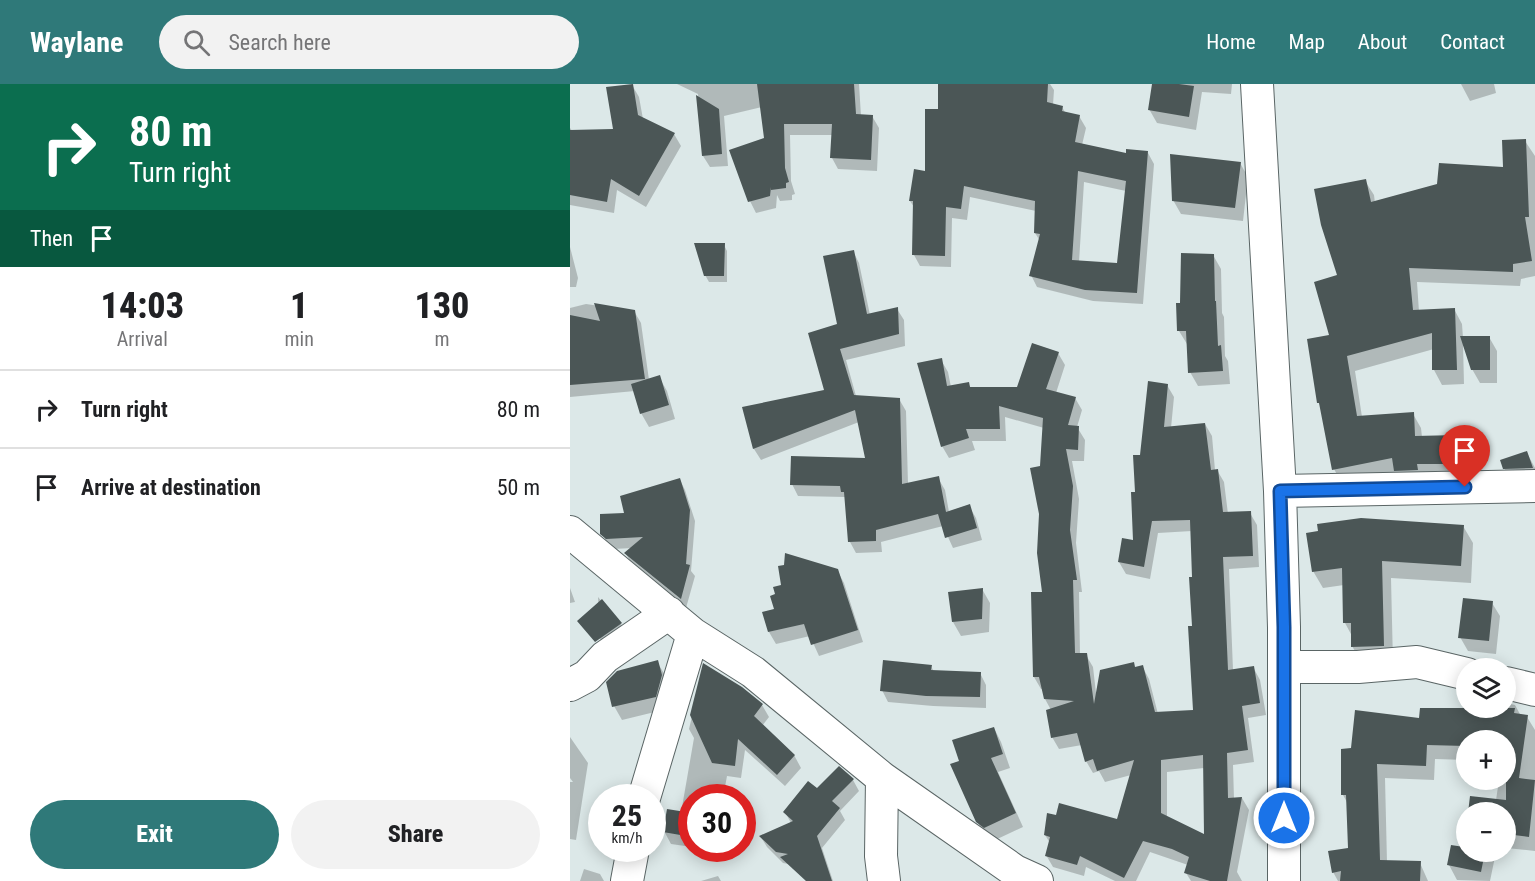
<!DOCTYPE html>
<html lang="en">
<head>
<meta charset="utf-8">
<style>
  body { margin:0; font-family:"Roboto Condensed",sans-serif; background:#f2f2f2; color:#202124; height:100vh; display:flex; flex-direction:column; font-size:22px; white-space:nowrap }
  * { box-sizing:border-box; margin:0 }
  p { font-size:20px; color:#757577 }
  .icon { flex:none; width:33px; height:33px; fill:none; stroke:currentColor; stroke-width:2; stroke-linecap:round; stroke-linejoin:round }
  .map { position:relative; flex:1; overflow:hidden }
  .sheet { display:flex; flex-direction:column; background:#fff; width:570px }
  .sheet>* { flex:none }
  .hud { background:#0b6e4f; color:#fff; overflow:hidden }
  .controls { position:absolute; left:886px; top:574px; display:grid; gap:12px }
  .controls a { display:grid; place-items:center; width:60px; height:60px; border-radius:50%; background:#fff; box-shadow:0 3px 15px #0003; font-size:30px }
  .speed { position:absolute; left:18px; top:700px; display:flex; gap:12px; font-size:30px; font-weight:700; text-align:center }
  .speed>* { display:grid; place-content:center; width:78px; height:78px; border-radius:50%; background:#fff; box-shadow:0 3px 15px #0003; line-height:1 }
  .speed small { font-size:15px; font-weight:400 }
  .speed .limit { border:9px solid #d22; background:#fff; color:#111 }
  .pin { position:absolute; display:grid; place-items:center; width:51px; height:51px; color:#fff; margin:-62px -26px; border-radius:50% 50% 50% 0; rotate:-45deg; box-shadow:0 0 6px #0007 }
  .pin .icon { rotate:45deg }
  .me { position:absolute; width:66px; margin:-33px; rotate:0deg; stroke-linejoin:round; filter:drop-shadow(0 0 4px #0008) }
  .turn { display:flex; align-items:center; gap:21px; height:126px; padding:0 30px; font-size:27px }
  .turn .icon { width:78px; height:78px; stroke-width:2.5 }
  .turn b { display:block; font-size:42px; line-height:51px }
  .then { display:flex; align-items:center; height:57px; padding:0 30px; background:#0003; gap:12px; font-size:22px }
  .eta { display:flex; justify-content:space-evenly; align-items:center; height:102px; text-align:center }
  .eta b { font-size:36px; font-weight:800; line-height:42px }
  .button { display:flex; gap:12px; margin-top:auto; padding:12px 30px }
  .button a { flex:1; height:69px; border-radius:36px; background:#2f7979; color:#fff; font-size:24px; font-weight:800; line-height:69px; text-align:center }
  .button a+a { background:#f2f2f2; color:#202124 }
  ul { padding:0; list-style:none }
  li { display:flex; align-items:center; gap:18px; height:78px; padding:0 30px; border-top:2px solid #e0e0e0 }
  li div { flex:1 }
  li b { display:block; font-size:22px }
  li em { font-style:normal }
  header { display:flex; align-items:center; gap:36px; box-sizing:border-box; height:84px; padding:0 30px; background:#2f7979; color:#fff }
  header strong { font-size:28px }
  nav { display:flex; gap:33px; margin-inline-start:auto; font-size:21px }
  .search { width:420px; height:54px; background:#f2f2f2; display:flex; align-items:center; gap:15px; box-sizing:border-box; padding:0 21px; border-radius:33px; color:#757577; font-size:22px }
  main { display:flex; flex:1; min-height:0 }
  .map>svg:first-child { display:block }
  .shadow { fill:#0003; fill-rule:evenodd }
  .building { fill:#4b5656; fill-rule:evenodd }
  .lines { fill:none; stroke-linecap:round; stroke-linejoin:round }
  .minor-casing { stroke:#5a6565; stroke-width:34 }
  .minor { stroke:#fff; stroke-width:32 }
  .route-casing { stroke:#114b97; stroke-width:15 }
  .route { stroke:#1a73e8; stroke-width:10 }
</style>
</head>
<body>
<header>
<strong>Waylane</strong>
<div class="search"><svg class="icon" aria-label="search" viewBox="0 0 24 24"><circle cx="10" cy="10" r="6"/><path d="M15 15l6 6"/></svg>Search here</div>
<nav><a>Home</a><a>Map</a><a>About</a><a>Contact</a></nav>
</header>
<main>
<section class="sheet">
<div class="hud">
<div class="turn"><svg class="icon" aria-label="right" viewBox="0 0 24 24"><path d="M7 20v-9h11M14 6l5 5-5 5"/></svg><div><b>80 m</b>Turn right</div></div>
<div class="then">Then<svg class="icon" aria-label="arrive" viewBox="0 0 24 24"><path d="M6 21V4h12l-3 4 3 4H6"/></svg></div>
</div>
<div class="eta">
<div><b>14:03</b><p>Arrival</p></div>
<div><b>1</b><p>min</p></div>
<div><b>130</b><p>m</p></div>
</div>
<ul>
<li><svg class="icon" aria-label="right" viewBox="0 0 24 24"><path d="M7 20v-9h11M14 6l5 5-5 5"/></svg><div><b>Turn right</b></div><em>80 m</em></li>
<li><svg class="icon" aria-label="arrive" viewBox="0 0 24 24"><path d="M6 21V4h12l-3 4 3 4H6"/></svg><div><b>Arrive at destination</b></div><em>50 m</em></li>
</ul>
<div class="button"><a>Exit</a><a>Share</a></div>
</section>
<div class="map">
<svg width="965" height="797" viewBox="0 0 965 797">
  <rect width="100%" height="100%" fill="#dce8e8"/>
  <!-- shadow -->
  <path class="shadow" d="M 107,0 L 289,0 L 291,32 L 302,32 L 309,44 L 307,87 L 268,85 L 262,74 L 263,51 L 220,51 L 221,97 L 225,110 L 222,111 L 222,116 L 210,117 L 207,111 L 206,124 L 186,129 L 180,117 L 196,55 L 192,23 L 154,32 L 158,82 L 140,83 L 133,72 L 128,10 Z
    M 369,0 L 480,0 L 484,6 L 483,21 L 492,23 L 496,30 L 509,32 L 516,44 L 512,61 L 557,71 L 578,69 L 584,80 L 573,220 L 523,217 L 467,203 L 461,191 L 470,157 L 465,149 L 466,127 L 400,113 L 397,136 L 382,134 L 381,183 L 350,182 L 344,171 L 344,123 L 340,117 L 357,88 L 369,27 ZM 514,98 L 556,107 L 549,181 L 509,178 Z
    M 583,0 L 662,0 L 661,10 L 632,8 L 626,46 L 587,39 L 579,25 Z
    M 891,0 L 924,0 L 926,9 L 900,17 Z
    M 62,1 L 69,13 L 73,35 L 104,50 L 111,62 L 76,123 L 47,106 L 44,129 L 0,121 L 0,44 L 3,48 L 45,46 Z
    M 955,57 L 965,72 L 965,192 L 951,195 L 950,202 L 847,198 L 849,228 L 884,225 L 892,240 L 893,254 L 919,253 L 927,267 L 927,299 L 910,299 L 902,285 L 893,260 L 894,300 L 872,301 L 864,286 L 864,265 L 785,287 L 792,333 L 843,330 L 851,344 L 852,353 L 887,352 L 895,367 L 896,394 L 772,400 L 764,385 L 752,325 L 749,319 L 761,253 L 769,192 L 795,97 L 804,111 L 805,119 L 934,85 Z
    M 670,79 L 678,93 L 673,137 L 611,130 L 603,116 Z
    M 154,161 L 157,167 L 157,198 L 139,198 L 135,191 Z
    M 0,163 L 8,194 L 6,203 L 0,203 Z
    M 283,167 L 289,179 L 300,231 L 327,225 L 334,236 L 335,262 L 276,276 L 286,312 L 329,315 L 336,327 L 338,400 L 368,394 L 375,406 L 379,428 L 399,422 L 406,434 L 412,456 L 383,464 L 373,442 L 311,458 L 312,468 L 286,469 L 280,458 L 275,413 L 228,412 L 222,400 L 297,375 L 289,338 L 191,376 L 184,365 L 174,324 L 255,307 Z
    M 643,171 L 651,185 L 652,229 L 654,233 L 655,272 L 658,277 L 660,300 L 628,302 L 620,288 L 617,260 L 609,247 L 612,220 Z
    M 16,220 L 64,227 L 71,239 L 79,296 L 89,293 L 97,307 L 105,335 L 79,343 L 71,329 L 65,307 L 0,313 L 0,224 Z
    M 488,269 L 495,281 L 486,309 L 505,314 L 512,326 L 507,343 L 515,356 L 514,377 L 502,377 L 509,415 L 506,459 L 512,508 L 509,508 L 510,571 L 516,571 L 523,583 L 526,609 L 565,584 L 572,582 L 579,595 L 588,630 L 625,628 L 622,447 L 588,449 L 580,495 L 556,490 L 549,478 L 565,458 L 567,409 L 572,372 L 597,301 L 604,313 L 601,344 L 635,340 L 642,352 L 645,386 L 647,386 L 654,398 L 658,430 L 680,429 L 687,441 L 689,483 L 659,485 L 663,586 L 683,583 L 690,596 L 696,631 L 678,634 L 684,678 L 663,681 L 664,715 L 672,714 L 679,726 L 667,788 L 672,797 L 621,797 L 616,789 L 618,781 L 580,768 L 566,797 L 545,797 L 516,783 L 514,792 L 483,783 L 476,771 L 480,759 L 475,751 L 548,737 L 561,691 L 535,698 L 529,687 L 523,689 L 516,677 L 512,661 L 489,665 L 482,653 L 481,626 L 475,615 L 473,605 L 471,605 L 464,593 L 474,509 L 472,384 L 474,344 L 435,333 L 436,357 L 402,357 L 405,366 L 379,374 L 372,362 L 371,276 L 378,288 L 381,303 L 398,300 L 401,304 L 448,304 ZM 634,684 L 635,752 L 597,734 L 597,688 Z
    M 957,369 L 965,384 L 965,398 L 942,398 L 934,384 Z
    M 110,396 L 115,406 L 125,437 L 121,487 L 125,492 L 116,524 L 62,480 L 56,470 L 63,464 L 43,465 L 38,460 L 32,449 Z
    M 893,442 L 903,459 L 901,499 L 821,494 L 823,579 L 792,579 L 782,562 L 782,552 L 775,539 L 774,501 L 753,504 L 743,487 Z
    M 216,482 L 267,486 L 274,499 L 293,558 L 249,572 L 240,552 L 206,560 L 199,548 L 206,526 L 207,511 L 213,502 Z
    M 0,504 L 5,518 L 0,519 Z
    M 412,505 L 420,519 L 419,548 L 391,552 L 383,538 Z
    M 28,513 L 51,540 L 58,554 L 38,568 L 30,555 Z
    M 922,519 L 930,532 L 926,570 L 898,567 L 890,553 Z
    M 87,578 L 95,591 L 93,626 L 52,636 L 44,622 Z
    M 134,582 L 192,621 L 199,633 L 192,642 L 224,671 L 231,684 L 215,702 L 175,666 L 171,694 L 157,692 L 153,714 L 122,714 L 122,763 L 101,760 L 94,747 L 111,729 L 124,654 L 119,645 Z
    M 361,582 L 364,588 L 410,589 L 416,601 L 416,624 L 363,622 L 318,618 L 312,606 Z
    M 936,619 L 945,621 L 951,632 L 957,633 L 965,646 L 965,767 L 936,764 L 936,729 L 900,729 L 926,716 L 929,696 L 936,696 L 936,657 L 897,657 L 897,676 L 865,675 L 864,696 L 815,694 L 817,778 L 850,779 L 858,797 L 768,797 L 763,788 L 779,765 L 778,720 L 773,711 L 782,665 L 813,633 L 878,635 L 917,624 L 936,624 Z
    M 424,644 L 431,658 L 440,684 L 428,688 L 453,743 L 423,757 L 416,752 L 407,737 L 391,678 Z
    M 0,653 L 18,679 L 6,756 L 0,755 L 0,698 L 3,698 L 0,694 Z
    M 269,684 L 283,696 L 289,707 L 270,727 L 275,736 L 252,764 L 263,797 L 240,797 L 229,782 L 213,779 L 197,763 L 191,753 L 221,739 L 215,728 L 247,706 Z
    M 897,751 L 897,768 L 926,768 L 920,797 L 887,796 L 879,781 L 895,765 Z
    M 130,765 L 167,765 L 166,771 Z
    M 14,785 L 30,790 L 34,797 L 10,797 Z
    M 148,792 L 151,797 L 131,797 Z"/>
  <!-- building -->
  <path class="building" d="M 63,0 L 68,31 L 105,49 L 69,112 L 41,95 L 37,118 L 0,111 L 0,46 L 43,45 L 36,3 Z
    M 187,0 L 284,0 L 286,30 L 303,31 L 301,76 L 260,74 L 262,40 L 214,40 L 215,84 L 219,98 L 216,99 L 216,104 L 201,106 L 201,103 L 200,112 L 178,118 L 159,66 L 194,54 Z
    M 368,0 L 478,0 L 477,18 L 493,22 L 492,27 L 510,31 L 505,58 L 556,69 L 556,65 L 578,67 L 567,209 L 515,206 L 459,192 L 470,150 L 464,149 L 465,117 L 394,102 L 391,125 L 376,123 L 375,172 L 342,171 L 343,117 L 339,117 L 344,85 L 355,87 L 355,25 L 368,25 ZM 508,87 L 556,97 L 547,179 L 502,176 Z
    M 582,0 L 609,0 L 624,2 L 619,33 L 578,26 Z
    M 126,11 L 149,25 L 152,70 L 132,72 Z
    M 956,55 L 959,133 L 955,133 L 962,177 L 943,180 L 943,188 L 839,184 L 843,226 L 885,224 L 887,286 L 862,286 L 862,249 L 777,272 L 787,332 L 844,328 L 845,352 L 888,351 L 888,380 L 847,380 L 848,386 L 824,387 L 822,374 L 762,386 L 749,319 L 747,319 L 737,255 L 759,251 L 744,198 L 767,191 L 751,141 L 744,105 L 796,95 L 801,118 L 867,100 L 869,79 L 933,83 L 932,56 Z
    M 600,70 L 671,78 L 665,124 L 602,117 Z
    M 124,159 L 155,159 L 154,192 L 134,192 Z
    M 284,166 L 297,230 L 328,223 L 329,250 L 270,265 L 284,311 L 330,314 L 332,400 L 369,392 L 376,428 L 400,420 L 407,444 L 375,454 L 368,430 L 306,446 L 306,457 L 278,458 L 274,408 L 271,408 L 270,402 L 220,401 L 221,372 L 295,374 L 285,326 L 183,365 L 172,323 L 254,306 L 238,249 L 267,240 L 253,172 Z
    M 611,169 L 644,170 L 645,217 L 646,217 L 648,262 L 651,261 L 653,287 L 618,289 L 616,247 L 607,247 L 606,219 L 610,219 Z
    M 24,219 L 65,226 L 75,295 L 0,301 L 0,231 L 30,237 Z
    M 890,252 L 920,252 L 920,286 L 901,286 Z
    M 462,259 L 489,268 L 476,305 L 506,313 L 498,341 L 509,342 L 508,366 L 496,365 L 503,402 L 500,446 L 507,496 L 503,496 L 505,569 L 517,569 L 524,620 L 530,586 L 564,578 L 565,583 L 573,581 L 585,628 L 623,626 L 618,542 L 622,542 L 619,493 L 622,493 L 620,436 L 582,437 L 574,483 L 548,478 L 552,454 L 563,456 L 561,408 L 565,408 L 563,371 L 570,371 L 578,297 L 598,300 L 594,343 L 635,339 L 641,386 L 648,385 L 653,428 L 681,427 L 683,472 L 653,473 L 658,586 L 684,582 L 690,619 L 672,622 L 678,666 L 657,669 L 658,714 L 672,713 L 657,797 L 640,797 L 614,789 L 619,773 L 602,765 L 573,757 L 554,794 L 510,772 L 507,781 L 475,772 L 480,753 L 474,751 L 477,729 L 486,731 L 489,719 L 547,735 L 564,676 L 527,687 L 523,675 L 515,678 L 507,649 L 481,654 L 476,626 L 504,617 L 474,615 L 469,593 L 463,593 L 461,508 L 472,508 L 467,469 L 469,430 L 460,384 L 470,382 L 473,334 L 429,322 L 430,345 L 396,345 L 399,354 L 371,363 L 347,279 L 372,274 L 377,302 L 399,298 L 400,303 L 447,303 ZM 633,671 L 634,750 L 591,729 L 591,676 Z
    M 90,291 L 99,321 L 70,330 L 61,300 Z
    M 957,367 L 963,384 L 933,385 L 930,376 Z
    M 110,394 L 120,426 L 116,480 L 120,481 L 111,515 L 54,469 L 73,453 L 36,455 L 30,450 L 30,430 L 54,429 L 50,412 Z
    M 791,434 L 894,441 L 891,482 L 812,477 L 814,562 L 781,563 L 781,539 L 773,539 L 772,484 L 742,488 L 736,449 L 748,447 L 747,440 Z
    M 215,469 L 268,485 L 288,546 L 241,561 L 234,540 L 198,548 L 192,528 L 204,525 L 200,512 L 205,510 L 203,503 L 211,501 L 208,482 L 214,481 Z
    M 413,504 L 412,535 L 382,538 L 378,508 Z
    M 893,514 L 923,517 L 919,557 L 888,554 Z
    M 32,515 L 52,539 L 25,558 L 7,537 Z
    M 88,576 L 92,591 L 86,613 L 42,623 L 36,598 L 47,587 Z
    M 313,576 L 362,581 L 361,586 L 411,588 L 410,613 L 356,612 L 310,607 Z
    M 133,579 L 172,603 L 193,620 L 184,632 L 225,671 L 207,691 L 168,655 L 165,682 L 142,679 L 120,631 Z
    M 850,624 L 945,624 L 944,629 L 958,631 L 949,694 L 965,696 L 959,753 L 936,750 L 936,729 L 898,729 L 900,712 L 936,716 L 936,657 L 896,657 L 896,662 L 857,661 L 856,682 L 807,680 L 810,776 L 851,777 L 850,797 L 770,797 L 771,787 L 762,789 L 758,767 L 778,764 L 776,711 L 771,711 L 771,665 L 781,664 L 785,626 L 849,634 Z
    M 424,643 L 433,670 L 421,674 L 446,729 L 414,744 L 406,738 L 380,680 L 389,677 L 382,656 Z
    M 269,682 L 284,695 L 262,717 L 270,724 L 247,752 L 262,797 L 236,797 L 210,773 L 218,770 L 206,768 L 189,752 L 223,737 L 213,728 L 238,697 L 247,704 Z
    M 97,725 L 122,729 L 122,753 L 93,748 Z
    M 897,739 L 897,768 L 915,768 L 911,788 L 877,781 L 881,761 L 894,763 Z"/>
  <g class="lines">
    <defs>
      <path id="minor" d="M 687,0 L 710,407 L 714,543 L 714,797
        M 710,407 L 965,402
        M 0,448 L 123,550 L 183,588 L 312,694 L 445,787 L 467,797
        M 714,583 L 788,583 L 847,578 L 897,590
        M 936,599 L 965,606
        M 0,601 L 17,592 L 35,573 L 99,529
        M 312,694 L 311,772 L 314,797
        M 74,714 L 123,550
        M 57,797 L 63,765"/>
    </defs>
    <!-- minor casing -->
    <use href="#minor" class="minor-casing"/>
    <!-- minor -->
    <use href="#minor" class="minor"/>
  </g>
  <g class="lines">
    <defs>
      <path id="route" d="M 714,734 L 714,543 L 710,407 L 895,403"/>
    </defs>
    <!-- route casing -->
    <use href="#route" class="route-casing"/>
    <!-- route -->
    <use href="#route" class="route"/>
  </g>
</svg>
<div class="controls">
<a><svg class="icon" aria-label="layers" viewBox="0 0 24 24"><path d="M12 4l9 5-9 5-9-5zM3 14l9 5 9-5"/></svg></a>
<a>+</a>
<a>−</a>
</div>
<div class="speed"><div>25<small>km/h</small></div><div class="limit">30</div></div>
<div class="pin" style="left:895px;top:403px;background:#d93025"><svg class="icon" aria-label="arrive" viewBox="0 0 24 24"><path d="M6 21V4h12l-3 4 3 4H6"/></svg></div>
<svg class="me" style="left:714px;top:734px" viewBox="-20 -20 40 40"><circle r="17" fill="#1a73e8" stroke="#fff" stroke-width="3"/><path d="M0-11L8 9 0 5-8 9z" fill="#fff"/></svg>
</div>
</main>
</body>
</html>
